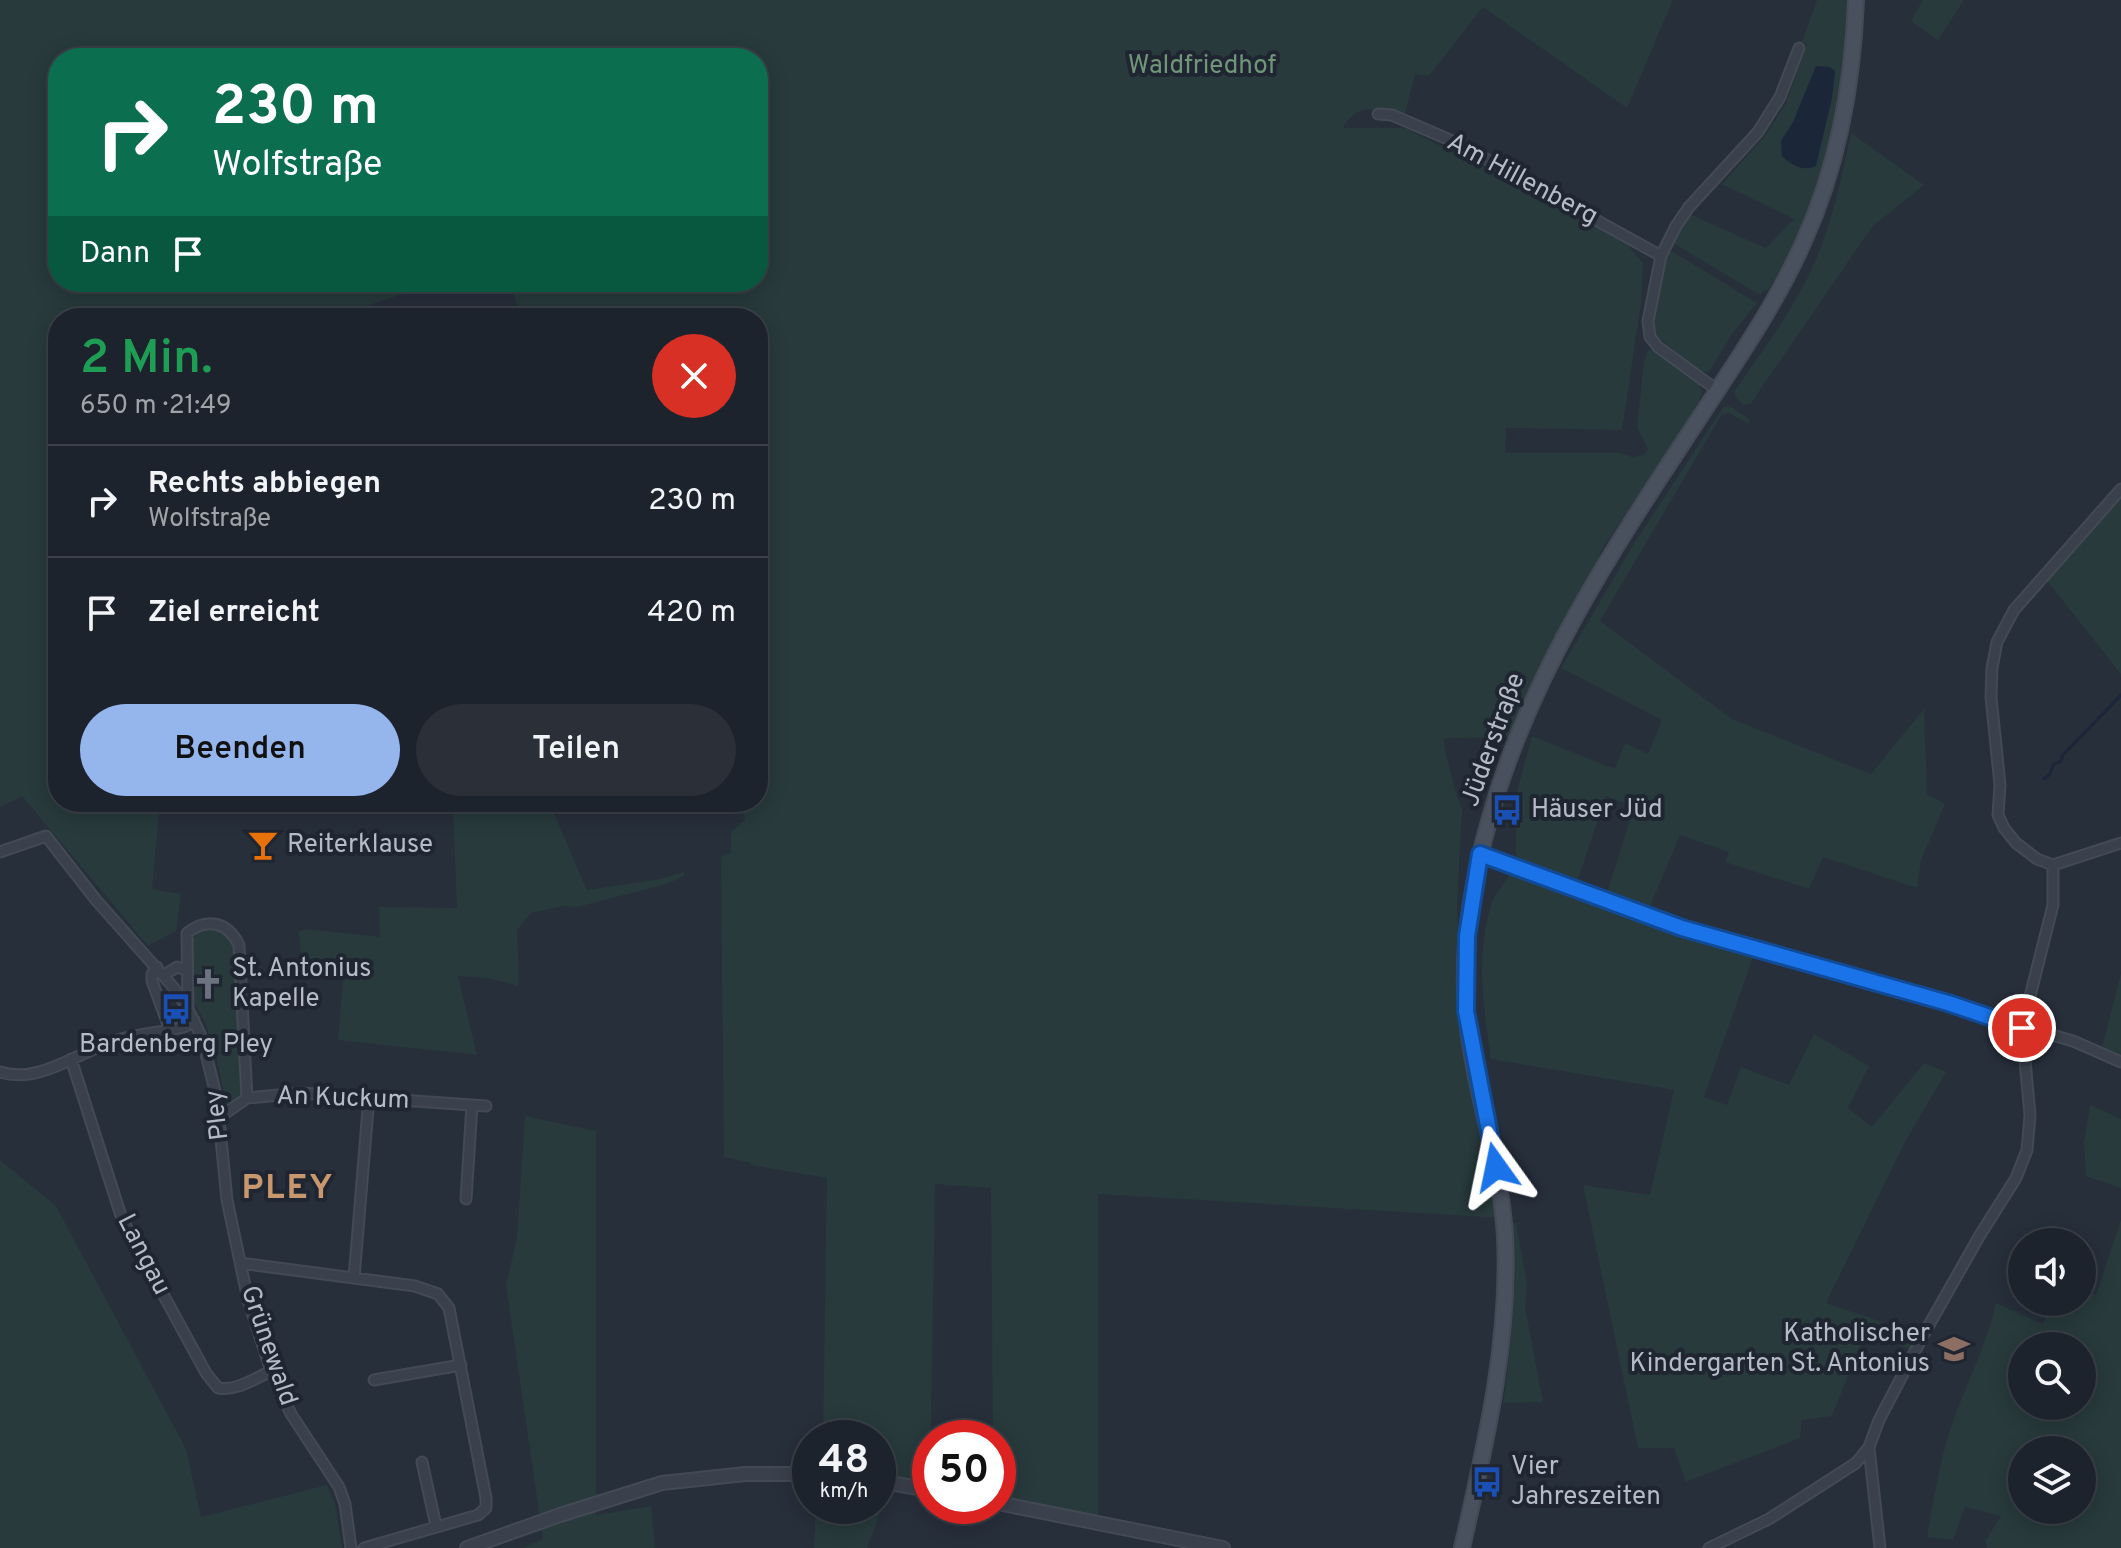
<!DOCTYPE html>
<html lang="de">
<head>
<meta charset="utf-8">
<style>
  body { margin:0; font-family:Overpass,sans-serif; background:#2a2f38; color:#f1f3f6; height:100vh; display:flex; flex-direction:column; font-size:30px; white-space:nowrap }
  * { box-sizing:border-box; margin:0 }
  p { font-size:26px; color:#a0a4a9 }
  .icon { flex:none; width:44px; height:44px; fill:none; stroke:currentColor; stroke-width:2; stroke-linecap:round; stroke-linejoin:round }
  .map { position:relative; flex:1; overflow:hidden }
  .sheet { position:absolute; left:48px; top:308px; width:720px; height:504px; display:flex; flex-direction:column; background:#1d232c; border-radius:32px; box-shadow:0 4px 20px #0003,0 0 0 2px #3b4048 }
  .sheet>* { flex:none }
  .banner { position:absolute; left:48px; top:48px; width:720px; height:244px; border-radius:32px; box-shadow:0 4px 20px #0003,0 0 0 2px #3b4048; background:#0b6e4f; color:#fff; overflow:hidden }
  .controls { position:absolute; left:2008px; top:1228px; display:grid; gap:16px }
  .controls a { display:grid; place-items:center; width:88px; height:88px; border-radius:50%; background:#1d232c; box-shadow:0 4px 20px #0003,0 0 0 2px #3b4048; font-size:40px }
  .speed { position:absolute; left:792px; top:1420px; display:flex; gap:16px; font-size:40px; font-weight:700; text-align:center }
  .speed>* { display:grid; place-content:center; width:104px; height:104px; border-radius:50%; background:#1d232c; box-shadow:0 4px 20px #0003,0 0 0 2px #3b4048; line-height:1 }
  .speed small { font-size:20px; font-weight:400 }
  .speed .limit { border:12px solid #d22; background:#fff; color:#111 }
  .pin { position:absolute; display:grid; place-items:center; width:68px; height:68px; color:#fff; margin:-34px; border:4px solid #fff; border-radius:50%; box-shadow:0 2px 8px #0007 }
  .me { position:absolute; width:88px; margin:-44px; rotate:348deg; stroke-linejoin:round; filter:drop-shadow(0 0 6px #0008) }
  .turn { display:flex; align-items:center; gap:28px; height:168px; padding:0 32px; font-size:36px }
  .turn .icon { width:104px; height:104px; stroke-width:2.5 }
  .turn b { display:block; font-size:56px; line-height:68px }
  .then { display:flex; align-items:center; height:76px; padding:0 32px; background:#0003; gap:16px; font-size:30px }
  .round { display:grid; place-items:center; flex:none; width:84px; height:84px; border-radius:42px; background:#2a2f38 }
  .head { display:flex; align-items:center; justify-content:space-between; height:136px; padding:0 32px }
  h1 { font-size:48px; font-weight:600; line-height:60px; color:#1e9e55 }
  .primary-button { display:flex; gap:16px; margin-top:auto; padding:16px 32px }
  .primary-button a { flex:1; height:92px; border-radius:48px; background:#95b5ed; color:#111; font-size:32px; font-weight:600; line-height:92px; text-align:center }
  .primary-button a+a { background:#2a2f38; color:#f1f3f6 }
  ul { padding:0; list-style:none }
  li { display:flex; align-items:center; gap:24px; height:112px; padding:0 32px; border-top:2px solid #3b4048 }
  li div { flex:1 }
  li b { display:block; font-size:30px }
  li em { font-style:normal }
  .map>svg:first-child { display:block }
  .green { fill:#283a3c; fill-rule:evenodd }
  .water { fill:#1b2638 }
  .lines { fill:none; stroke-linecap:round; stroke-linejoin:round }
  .stream { stroke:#1b2638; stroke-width:3 }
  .minor-casing { stroke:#434a55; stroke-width:13 }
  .tertiary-casing { stroke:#434a55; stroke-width:16 }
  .secondary-casing { stroke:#434a55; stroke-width:18 }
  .minor { stroke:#3a414c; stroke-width:9 }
  .tertiary { stroke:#3a414c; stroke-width:12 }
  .secondary { stroke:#49505e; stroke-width:14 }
  .route-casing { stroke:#114b97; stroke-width:20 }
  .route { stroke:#1a73e8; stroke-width:14 }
  .labels { text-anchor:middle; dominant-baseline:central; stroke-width:8; stroke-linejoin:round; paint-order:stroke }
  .park-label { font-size:26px; fill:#709579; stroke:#1f2631 }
  .street-label { font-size:26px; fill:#b6bcc7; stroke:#1f2631 }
  .poi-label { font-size:26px; fill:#b6bcc7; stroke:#1f2631; text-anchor:start }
  .district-label { font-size:34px; font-weight:bold; letter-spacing:2px; fill:#c9976e; stroke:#1f2631 }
</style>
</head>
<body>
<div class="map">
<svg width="2121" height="1548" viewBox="0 0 2121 1548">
  <rect width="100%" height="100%" fill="#272f3b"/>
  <!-- green -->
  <path class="green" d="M 0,0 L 1673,0 L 1627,108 L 1483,7 L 1429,76 L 1415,74 L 1404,117 C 1378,110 1358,100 1343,128 L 1405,128 L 1553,203 L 1626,243 L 1643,263 L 1641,303 L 1622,430 L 1506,428 L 1505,453 L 1620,453 L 1632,457 L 1644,455 L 1648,449 L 1637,427 L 1644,361 L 1649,349 L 1697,380 L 1702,392 L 1698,404 L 1601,551 L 1589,587 L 1564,639 L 1509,737 L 1451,738 L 1444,740 C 1444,750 1457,800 1462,808 L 1457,905 L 1461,1012 L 1484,1151 L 1501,1218 L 1098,1194 L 1098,1517 L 998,1497 L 998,1438 L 993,1438 L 991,1188 L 935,1184 L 930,1486 L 878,1478 L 878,1438 L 823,1438 L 827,1178 L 751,1165 L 751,1163 L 724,1157 L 721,857 L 731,853 L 731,832 L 745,820 L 741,802 L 758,802 L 758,318 L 521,318 L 510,282 L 758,282 L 758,58 L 58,58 L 58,282 L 336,282 L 335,286 L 337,282 L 439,282 L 363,307 L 366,318 L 58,318 L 58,802 L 160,802 L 152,889 L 181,894 L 176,931 L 148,946 L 22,796 L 0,807 Z
    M 1817,0 L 1850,0 C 1843,83 1834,168 1795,243 C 1787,260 1777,275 1768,291 L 1764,290 L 1760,295 L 1673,243 L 1689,214 L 1766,248 L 1794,219 L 1722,184 L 1765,136 L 1786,103 L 1807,44 L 1802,42 Z
    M 1923,0 L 1964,0 L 1938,40 L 1911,21 Z
    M 1851,133 L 1924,185 L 1872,227 L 1751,403 L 1744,405 L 1737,399 L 1734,392 C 1763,349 1796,307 1816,259 C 1833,220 1842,175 1851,133 Z
    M 1668,252 L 1673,252 L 1757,303 L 1732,334 L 1709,372 L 1698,371 L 1655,334 L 1654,320 Z
    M 1724,406 L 1733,408 L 1750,420 L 1748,424 L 1729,413 L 1722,414 L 1600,621 L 1732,719 L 1871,774 L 1924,709 L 1927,794 L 1945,804 L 1921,860 L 1917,888 L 1823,857 L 1809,889 L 1725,862 L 1729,852 L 1680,835 L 1648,911 L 1606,896 L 1634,807 L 1606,796 L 1576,885 L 1516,858 L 1516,795 L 1532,736 L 1615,769 L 1625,743 L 1648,754 L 1662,720 L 1561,668 L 1635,542 Z
    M 2121,495 L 2121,674 L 2044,577 Z
    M 432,802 L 549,802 L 587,890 L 660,879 L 684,872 L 684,876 L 667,884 L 577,907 L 563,906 L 531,913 L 517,930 L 519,986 L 488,978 L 458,976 L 477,1055 L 338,1040 L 344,970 L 302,966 L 299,932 L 308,929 L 380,937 L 379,907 L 457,908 L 453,808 L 432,806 Z
    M 1510,873 L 1645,921 L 1754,954 L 1704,1097 L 1727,1105 L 1741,1067 L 1789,1085 L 1814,1034 L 1869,1066 L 1848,1108 L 1872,1127 L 1924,1063 L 1946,1072 L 1905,1142 L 1826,1303 L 1917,1334 L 1909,1349 L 1865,1334 L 1832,1416 L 1802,1420 L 1800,1438 L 1686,1482 L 1674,1448 L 1638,1448 L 1583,1185 L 1650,1195 L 1674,1090 L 1491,1059 C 1483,1008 1476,955 1491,905 C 1494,894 1505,884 1510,873 Z
    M 204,927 C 221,929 229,931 235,947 L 243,1091 L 232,1102 L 226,1104 L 217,1059 L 206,1024 L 194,1003 L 191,940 Z
    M 2121,973 L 2121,1058 L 2102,1048 Z
    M 2090,1105 L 2121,1119 L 2121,1188 L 2086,1176 L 2084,1143 Z
    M 525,1116 L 596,1131 L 596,1515 L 651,1506 L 655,1548 L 523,1548 L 543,1539 L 506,1285 L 517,1238 Z
    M 0,1160 L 56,1206 L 186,1449 L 201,1517 L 327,1485 L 335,1503 L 342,1548 L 0,1548 Z
    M 2121,1220 L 2121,1548 L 1987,1548 L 1985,1541 L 2001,1516 L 1965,1507 L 1953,1540 L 1927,1537 C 1934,1497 1941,1453 1955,1415 C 1970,1377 1987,1342 1996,1303 L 2043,1324 L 2052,1302 L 2082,1302 L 2082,1289 L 2096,1295 ZM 2022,1346 L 2082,1346 L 2082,1406 L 2022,1406 ZM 2022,1450 L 2082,1450 L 2082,1510 L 2022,1510 Z
    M 1512,1223 L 1516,1223 L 1527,1283 L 1525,1307 L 1543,1402 L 1503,1403 C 1513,1343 1514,1284 1512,1223 Z
    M 878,1501 L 884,1502 L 867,1548 L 814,1548 L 816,1506 L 878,1506 Z"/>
  <!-- water -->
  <path class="water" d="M 1816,66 L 1830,67 L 1835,71 L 1832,98 L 1816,166 C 1803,172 1791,165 1782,156 L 1781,141 L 1793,122 Z"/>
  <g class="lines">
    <!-- stream -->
    <path class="stream" d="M 2044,779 L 2050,774 L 2053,765 L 2062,760 L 2062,756 L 2121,695"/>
    <defs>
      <path id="minor" d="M 1378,114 L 1392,115 L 1457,143 L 1661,256
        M 1717,390 L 1658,347 L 1650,337 L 1648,321 L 1661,256 L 1676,226 L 1689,207 L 1758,132 L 1780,97 L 1799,48
        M 0,852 L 46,836 L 96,900 L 174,988 L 188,1009 L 202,1038 L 217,1099 L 227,1200 L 248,1300 L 271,1371 L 291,1414 L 339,1487 L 345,1504 L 351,1548
        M 1480,854 L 1682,928 L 2073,1041 L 2121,1062
        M 2053,865 L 2037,859 L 2016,843 L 2004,828 L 1998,815 L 2000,785 L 1991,697 L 1992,668 L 1997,642 L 2014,610 L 2121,489
        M 2053,865 L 2121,843
        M 157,967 L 152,974 L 152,981 L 170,1030
        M 164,975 L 177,967 L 187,970
        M 188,1008 L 187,933 C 207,917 228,922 239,945 L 247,1098
        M 71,1059 L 122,1219 L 206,1373 L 218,1388 C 237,1391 254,1379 271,1371
        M 0,1072 C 38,1084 76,1054 111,1042 C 134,1034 160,1033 184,1027 L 194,1020
        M 220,1117 L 247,1098 L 301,1093 L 486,1106
        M 466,1199 L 472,1105
        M 240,1263 L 415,1286 L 438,1294 L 449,1308 L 486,1498 L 486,1508 L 478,1515 L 364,1548
        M 354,1278 L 369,1097
        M 374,1380 L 461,1365
        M 1869,1448 L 1880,1548
        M 422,1462 L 436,1526
        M 1709,1548 L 1769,1519 L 1856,1463 L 1869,1447 L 1879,1420 L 1925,1332 L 1980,1235 L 2016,1178 L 2027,1150 L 2030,1115 L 2022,1028 L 2053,905 L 2053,865"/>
      <path id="tertiary" d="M 878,1481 L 930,1490
        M 998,1503 L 1223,1548
        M 467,1548 L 560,1515 L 662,1483 L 745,1474 L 810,1474"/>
      <path id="secondary" d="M 1462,1548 C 1485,1446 1510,1343 1505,1237 C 1501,1160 1472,1086 1466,1009 C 1461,946 1472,881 1489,821 C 1529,676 1612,550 1694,426 C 1733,366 1775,307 1804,241 C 1838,166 1853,82 1856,0"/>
    </defs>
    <!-- minor casing -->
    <use href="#minor" class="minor-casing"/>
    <!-- tertiary casing -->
    <use href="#tertiary" class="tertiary-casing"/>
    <!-- secondary casing -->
    <use href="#secondary" class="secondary-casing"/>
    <!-- minor -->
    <use href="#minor" class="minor"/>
    <!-- tertiary -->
    <use href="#tertiary" class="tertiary"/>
    <!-- secondary -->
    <use href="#secondary" class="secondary"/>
  </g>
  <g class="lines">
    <defs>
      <path id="route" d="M 1496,1167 L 1466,1011 L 1467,936 L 1480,854 L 1682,928 L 1948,1003 L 2022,1028"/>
    </defs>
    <!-- route casing -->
    <use href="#route" class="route-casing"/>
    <!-- route -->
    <use href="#route" class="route"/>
  </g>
  <!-- icons -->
  <defs>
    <symbol id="bus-bare" viewBox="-9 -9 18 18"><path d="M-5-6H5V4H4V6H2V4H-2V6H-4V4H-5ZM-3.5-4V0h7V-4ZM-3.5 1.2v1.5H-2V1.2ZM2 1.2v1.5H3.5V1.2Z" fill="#1a4fb4" stroke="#1f2631" stroke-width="2.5" paint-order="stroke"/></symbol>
    <symbol id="bar-bare" viewBox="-9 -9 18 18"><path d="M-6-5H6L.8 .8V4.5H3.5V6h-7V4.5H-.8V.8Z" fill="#e8710a" stroke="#1f2631" stroke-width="2.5" paint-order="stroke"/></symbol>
    <symbol id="church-bare" viewBox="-9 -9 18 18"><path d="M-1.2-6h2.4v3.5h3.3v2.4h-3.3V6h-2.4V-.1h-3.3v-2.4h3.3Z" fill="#6b7280" stroke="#1f2631" stroke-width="2.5" paint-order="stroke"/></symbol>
    <symbol id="school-bare" viewBox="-9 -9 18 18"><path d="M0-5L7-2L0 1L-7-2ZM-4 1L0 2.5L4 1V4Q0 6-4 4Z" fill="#8d6e63" stroke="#1f2631" stroke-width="2.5" paint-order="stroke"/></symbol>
  </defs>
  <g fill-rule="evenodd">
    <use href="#bus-bare" x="1485" y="788" width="44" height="44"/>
    <use href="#bar-bare" x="241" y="823" width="44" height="44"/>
    <use href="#church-bare" x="186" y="962" width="44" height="44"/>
    <use href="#bus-bare" x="154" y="987" width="44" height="44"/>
    <use href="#school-bare" x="1932" y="1327" width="44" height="44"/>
    <use href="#bus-bare" x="1465" y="1460" width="44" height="44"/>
  </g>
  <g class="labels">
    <!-- park labels -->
    <g class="park-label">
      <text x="1202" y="66">Waldfriedhof</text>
    </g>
    <!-- street labels -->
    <g class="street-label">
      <text transform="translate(1522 180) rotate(28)">Am Hillenberg</text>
      <text transform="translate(1494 740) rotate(-70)">Jüderstraße</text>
      <text transform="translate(343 1099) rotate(2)">An Kuckum</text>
      <text transform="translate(218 1115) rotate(-97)">Pley</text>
      <text transform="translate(143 1255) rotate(63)">Langau</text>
      <text transform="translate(268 1346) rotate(71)">Grünewald</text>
    </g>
    <!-- poi labels -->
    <g class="poi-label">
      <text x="1531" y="810">Häuser Jüd</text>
      <text x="287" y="845">Reiterklause</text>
      <text x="232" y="969">St. Antonius<tspan x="232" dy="30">Kapelle</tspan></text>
      <text x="176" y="1045" text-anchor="middle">Bardenberg Pley</text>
      <text x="1930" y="1334" text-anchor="end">Katholischer<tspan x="1930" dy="30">Kindergarten St. Antonius</tspan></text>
      <text x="1511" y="1467">Vier<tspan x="1511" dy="30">Jahreszeiten</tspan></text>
    </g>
    <!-- district labels -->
    <g class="district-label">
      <text x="288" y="1189">PLEY</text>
    </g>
  </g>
</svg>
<div class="controls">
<a><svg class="icon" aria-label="sound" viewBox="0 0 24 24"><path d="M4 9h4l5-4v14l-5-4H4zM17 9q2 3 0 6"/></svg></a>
<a><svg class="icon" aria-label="search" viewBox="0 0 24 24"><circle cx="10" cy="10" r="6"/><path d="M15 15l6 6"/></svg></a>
<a><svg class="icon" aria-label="layers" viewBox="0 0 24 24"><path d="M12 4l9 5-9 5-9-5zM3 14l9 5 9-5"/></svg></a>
</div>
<div class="speed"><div>48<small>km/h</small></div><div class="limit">50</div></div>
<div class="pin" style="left:2022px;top:1028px;background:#d93025"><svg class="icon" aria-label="arrive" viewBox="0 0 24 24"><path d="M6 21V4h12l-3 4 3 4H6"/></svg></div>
<svg class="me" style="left:1496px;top:1167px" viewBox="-20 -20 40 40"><path d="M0-17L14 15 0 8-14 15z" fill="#1a73e8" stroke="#fff" stroke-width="4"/></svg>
<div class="banner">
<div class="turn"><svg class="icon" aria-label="right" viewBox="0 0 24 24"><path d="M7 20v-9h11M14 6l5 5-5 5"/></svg><div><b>230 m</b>Wolfstraße</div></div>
<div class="then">Dann<svg class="icon" aria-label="arrive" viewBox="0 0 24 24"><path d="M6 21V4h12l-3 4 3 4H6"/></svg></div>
</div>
<section class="sheet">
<div class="head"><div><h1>2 Min.</h1><p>650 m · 21:49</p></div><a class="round" style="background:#d93025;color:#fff"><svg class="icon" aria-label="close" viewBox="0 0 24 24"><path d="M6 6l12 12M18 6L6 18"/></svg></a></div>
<ul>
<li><svg class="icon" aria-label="right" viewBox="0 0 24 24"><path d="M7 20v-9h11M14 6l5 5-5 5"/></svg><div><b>Rechts abbiegen</b><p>Wolfstraße</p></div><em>230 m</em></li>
<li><svg class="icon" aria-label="arrive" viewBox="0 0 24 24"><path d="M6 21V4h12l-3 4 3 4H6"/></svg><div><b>Ziel erreicht</b></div><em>420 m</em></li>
</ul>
<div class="primary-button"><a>Beenden</a><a>Teilen</a></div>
</section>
</div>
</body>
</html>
